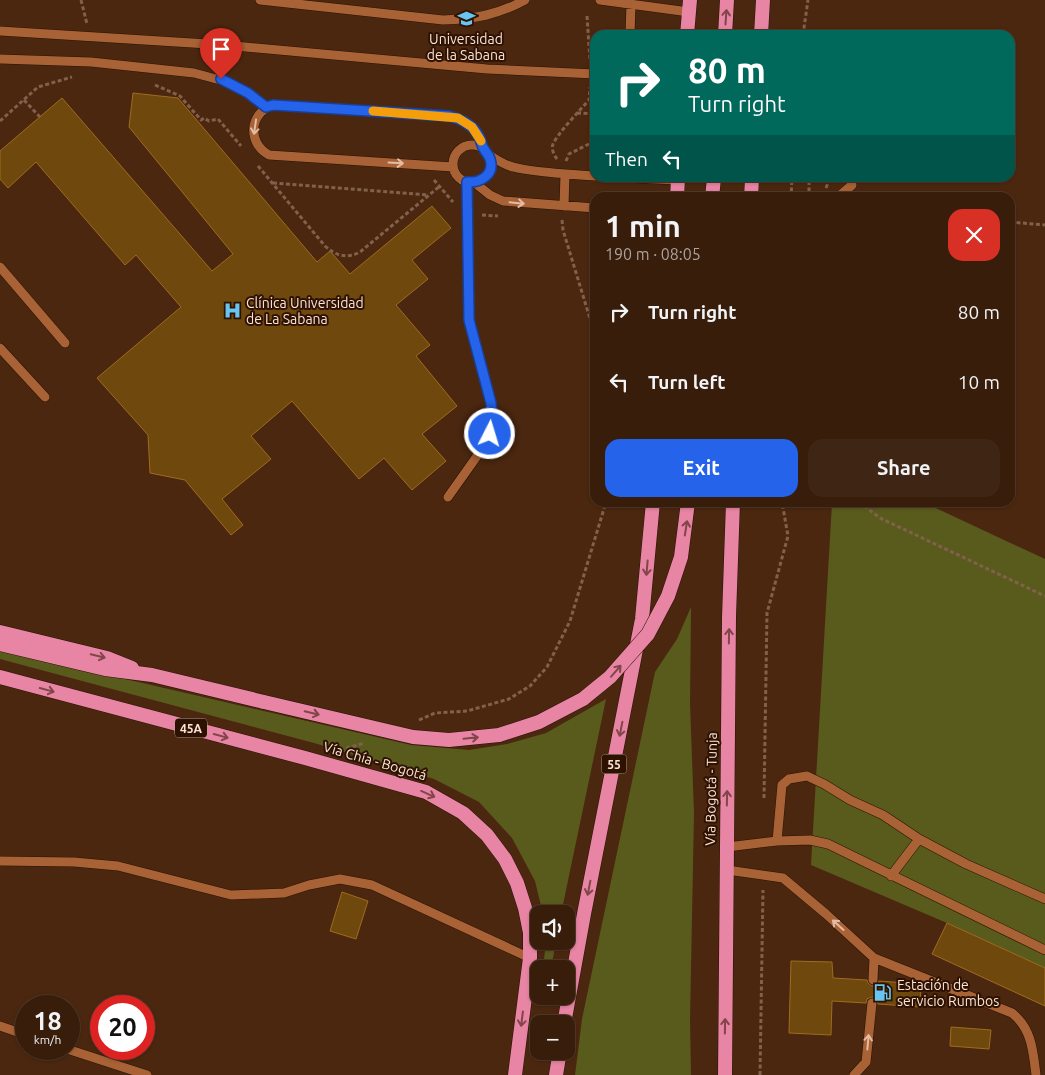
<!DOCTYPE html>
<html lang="en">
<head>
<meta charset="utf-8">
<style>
  body { margin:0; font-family:Ubuntu,sans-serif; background:#3f2614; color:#f1f3f6; height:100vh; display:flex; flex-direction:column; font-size:19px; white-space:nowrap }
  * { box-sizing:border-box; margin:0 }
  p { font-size:16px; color:#aba29d }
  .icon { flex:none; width:28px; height:28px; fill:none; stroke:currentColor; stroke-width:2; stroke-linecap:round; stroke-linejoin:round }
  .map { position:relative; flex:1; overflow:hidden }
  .details { position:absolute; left:590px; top:192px; width:425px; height:315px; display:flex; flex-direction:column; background:#381d0b; border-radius:15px; box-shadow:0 1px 4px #0004,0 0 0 1px #523b2c }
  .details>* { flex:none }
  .hud { position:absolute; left:590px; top:30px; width:425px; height:152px; border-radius:15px; box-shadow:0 1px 4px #0004,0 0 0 1px #523b2c; background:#00695c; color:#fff; overflow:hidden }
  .fabs { position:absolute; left:530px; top:905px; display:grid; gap:10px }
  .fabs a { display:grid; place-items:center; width:45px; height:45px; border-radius:10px; background:#381d0b; box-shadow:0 1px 4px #0004,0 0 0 1px #523b2c; font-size:25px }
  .speed { position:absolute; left:15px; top:995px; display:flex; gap:10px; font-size:25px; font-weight:700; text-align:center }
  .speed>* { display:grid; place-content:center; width:65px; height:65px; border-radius:50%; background:#381d0b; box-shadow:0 1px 4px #0004,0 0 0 1px #523b2c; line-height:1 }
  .speed small { font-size:12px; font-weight:400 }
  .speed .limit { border:8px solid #d22; background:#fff; color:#111 }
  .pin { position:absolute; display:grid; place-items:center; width:42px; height:42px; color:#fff; margin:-51px -21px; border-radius:50% 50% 50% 0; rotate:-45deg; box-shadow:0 0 5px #0007 }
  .pin .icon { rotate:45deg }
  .me { position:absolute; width:55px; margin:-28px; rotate:5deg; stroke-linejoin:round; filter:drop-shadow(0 0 4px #0008) }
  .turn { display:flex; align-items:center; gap:18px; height:105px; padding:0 15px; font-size:22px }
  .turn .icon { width:65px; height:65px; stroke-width:2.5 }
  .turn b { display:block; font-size:35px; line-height:42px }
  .then { display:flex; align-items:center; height:48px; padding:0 15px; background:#0003; gap:10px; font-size:19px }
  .round { display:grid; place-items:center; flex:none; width:52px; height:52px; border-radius:15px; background:#3f2614 }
  .overview { display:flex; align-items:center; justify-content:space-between; height:85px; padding:0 15px }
  h1 { font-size:30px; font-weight:700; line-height:38px }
  .primary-button { display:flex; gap:10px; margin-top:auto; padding:10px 15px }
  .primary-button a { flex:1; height:58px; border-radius:15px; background:#2563eb; color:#fff; font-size:20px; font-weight:700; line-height:58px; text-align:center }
  .primary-button a+a { background:#3f2614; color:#f1f3f6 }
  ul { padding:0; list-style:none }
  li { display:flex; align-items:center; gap:15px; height:70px; padding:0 15px }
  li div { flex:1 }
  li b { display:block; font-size:19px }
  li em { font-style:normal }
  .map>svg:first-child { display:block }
  .green { fill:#595b1d }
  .building { fill:#6f480d; stroke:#9f6b20 }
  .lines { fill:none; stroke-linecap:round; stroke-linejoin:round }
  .service-casing { stroke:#291305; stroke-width:10 }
  .trunk-casing { stroke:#291305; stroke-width:15 }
  .path { stroke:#81614c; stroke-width:3; stroke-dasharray:4 2.5; stroke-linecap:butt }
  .service { stroke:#a96235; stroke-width:9 }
  .trunk { stroke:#e884a4; stroke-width:14 }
  .trunk-bridge-casing { stroke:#291305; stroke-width:15; stroke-linecap:butt }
  .trunk-bridge { stroke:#e884a4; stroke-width:14 }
  .oneway { stroke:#81454a }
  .oneway2 { stroke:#e2bca5 }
  .route-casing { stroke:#184099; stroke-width:12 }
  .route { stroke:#2563eb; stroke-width:9 }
  .slow { stroke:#f59e0b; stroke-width:9 }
  .labels { text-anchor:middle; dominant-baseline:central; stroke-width:4; stroke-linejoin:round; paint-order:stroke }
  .shield { fill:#2d1101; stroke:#bda495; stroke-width:1 }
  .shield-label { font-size:12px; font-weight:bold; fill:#fbe3d5 }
  .poi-label { font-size:14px; fill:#fbe3d5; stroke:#2d1101; text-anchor:start }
  .street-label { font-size:14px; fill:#fbe3d5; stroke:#2d1101 }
</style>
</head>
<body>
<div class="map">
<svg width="1045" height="1075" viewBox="0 0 1045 1075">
  <rect width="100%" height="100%" fill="#4b270f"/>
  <!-- green -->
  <path class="green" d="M 832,503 L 925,503 L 1045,559 L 1045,968 L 947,923 L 811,865 Z
    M 691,607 L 690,704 L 694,813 L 690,1020 L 691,1075 L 575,1075 L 582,1019 L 655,672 L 677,639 Z
    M 0,650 L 411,745 L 469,750 L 507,744 L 546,733 L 606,699 L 561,914 L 543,914 L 535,881 L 512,838 L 479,802 L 434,779 L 314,743 L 0,659 Z
    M 546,941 L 556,941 L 551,969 L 543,969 Z"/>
  <!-- building -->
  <path class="building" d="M 133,93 L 178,98 L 317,262 L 330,251 L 350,274 L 432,206 L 451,228 L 412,260 L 428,279 L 396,305 L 430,345 L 416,356 L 457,406 L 422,434 L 446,461 L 412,490 L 384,458 L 359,479 L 292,401 L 251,436 L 271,459 L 222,499 L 243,525 L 231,535 L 185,480 L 150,473 L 148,435 L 97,378 L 181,307 L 136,255 L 125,265 L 36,162 L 8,188 L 0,179 L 0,151 L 62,98 L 212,271 L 233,254 L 129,127 Z
    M 342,892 L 368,901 L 356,939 L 330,931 Z
    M 947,923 L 1045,968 L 1045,1006 L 932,954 Z
    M 791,961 L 832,962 L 833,978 L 867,980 L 868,983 L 872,986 L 876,985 L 879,981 L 921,984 L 920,1007 L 878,1004 L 876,998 L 872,997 L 867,999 L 866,1003 L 832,1001 L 831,1035 L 789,1033 Z
    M 951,1027 L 991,1030 L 989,1049 L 950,1046 Z"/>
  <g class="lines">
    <defs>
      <path id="service" d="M 260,0 L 443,20 C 475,19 497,15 525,0
        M 600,0 L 689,12
        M 0,31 L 224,45 L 487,69 L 595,74
        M 630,35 L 631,3
        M 0,59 L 91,62 L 194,73 L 231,83 L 248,93 L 266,107
        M453 164a19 19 0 1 1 38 0a19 19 0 1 1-38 0Z
        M 489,155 C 496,159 504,165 513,167 C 536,173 571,174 595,176
        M 453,167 L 269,155 C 247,143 249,113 273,105 L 449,116 C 469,120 478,131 484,149
        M 634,178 L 678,180
        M 475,183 L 490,195 L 503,201 L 595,208
        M 837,198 L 852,185
        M 564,206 L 565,174
        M 0,267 L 65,343
        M 0,348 L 45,397
        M 448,497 L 487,442 L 492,424 L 491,403 L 469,320 L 467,182
        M 777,841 L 810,840 L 828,844 L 1045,950
        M 727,847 L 777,841 L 782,785 L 789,779 L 807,776 L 824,784 L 850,800 L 883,815 L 919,839 L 966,864 L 1045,899
        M 0,861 L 74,862 L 118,866 L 231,895 L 284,893 L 309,885 L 340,879 L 372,885 L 530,958
        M 727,870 L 783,878 L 826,914 L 874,958 L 1012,1013 C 1032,1029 1033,1051 1036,1075
        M 891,876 L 919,839
        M 873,980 L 874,958
        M 0,1026 L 26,1035
        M 67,1049 L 147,1075
        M 854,1075 L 866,1062 L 872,1003"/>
      <path id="trunk" d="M 687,35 L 690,0
        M 725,35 L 727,0
        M 761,35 L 763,0
        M 677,198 L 678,178
        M 712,198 L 714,178
        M 751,198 L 752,178
        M 0,632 L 107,658 L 132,668
        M 0,644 L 105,669 L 152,675 L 264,702
        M 0,677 L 305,758 L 426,792 L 463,813 L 487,835 L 505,859 L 517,883 L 525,908 L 530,933 L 530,958 L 515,1075
        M 564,1024 L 584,914 L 642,619 L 653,502
        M 556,1075 L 560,1051
        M 725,1075 L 729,617 L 733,502"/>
    </defs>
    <!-- service casing -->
    <use href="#service" class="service-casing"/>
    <!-- trunk casing -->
    <use href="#trunk" class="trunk-casing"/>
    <!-- path -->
    <path class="path" d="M 81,0 L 87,24
      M 587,16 L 590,61
      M 803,35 L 808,0
      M 155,85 L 180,96 L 201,120 L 204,118 L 209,121 L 218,119 L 241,146
      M 590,95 L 595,95
      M 24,100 L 40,117
      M 577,113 L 595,114
      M 0,121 L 38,87 L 72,77
      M 557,159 C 554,155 551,149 553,144 C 558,133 581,109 589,100 L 590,87
      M 566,161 L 569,154 L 595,141
      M 258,166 L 325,246 C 336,256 347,259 360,252 L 440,186
      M 434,180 L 453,202
      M 273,183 L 428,195
      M 826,188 L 830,178
      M 791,198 L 792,178
      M 809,198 L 809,178
      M 482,215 L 498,216
      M 562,220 L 563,230 L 595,335
      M 1010,222 L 1045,225
      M 859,502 L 880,518 L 1045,596
      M 419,720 L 435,713 L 467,711 L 509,699 L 530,686 L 547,667 L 570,621 L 606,502
      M 340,750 L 365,743
      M 764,798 L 767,613 L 788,536 L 782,502
      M 760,1075 L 763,890"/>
    <!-- service -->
    <use href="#service" class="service"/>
    <!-- trunk -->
    <use href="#trunk" class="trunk"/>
    <defs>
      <path id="trunk-bridge" d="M 264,702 L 413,737 L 449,740 L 499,735 L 539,722 L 583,699 L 610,677 L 648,634 L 668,596 L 681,557 L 688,502"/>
    </defs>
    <!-- trunk-bridge casing -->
    <use href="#trunk-bridge" class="trunk-bridge-casing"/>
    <!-- trunk-bridge -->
    <use href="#trunk-bridge" class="trunk-bridge"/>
  </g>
  <!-- one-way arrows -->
  <defs><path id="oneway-shaft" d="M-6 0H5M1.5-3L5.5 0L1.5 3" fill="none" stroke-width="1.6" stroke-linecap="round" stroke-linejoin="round" transform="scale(1.25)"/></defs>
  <g class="oneway">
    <use href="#oneway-shaft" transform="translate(726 17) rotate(-86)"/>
    <use href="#oneway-shaft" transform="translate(686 528) rotate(-81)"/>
    <use href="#oneway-shaft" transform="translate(647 568) rotate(95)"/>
    <use href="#oneway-shaft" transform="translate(729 636) rotate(-89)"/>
    <use href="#oneway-shaft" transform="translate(98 656) rotate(14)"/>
    <use href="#oneway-shaft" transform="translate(616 671) rotate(-49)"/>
    <use href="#oneway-shaft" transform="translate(47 690) rotate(15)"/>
    <use href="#oneway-shaft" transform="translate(312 713) rotate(13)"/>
    <use href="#oneway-shaft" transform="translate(621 729) rotate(101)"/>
    <use href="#oneway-shaft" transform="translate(221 736) rotate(15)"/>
    <use href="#oneway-shaft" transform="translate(471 738) rotate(-6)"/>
    <use href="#oneway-shaft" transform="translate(428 794) rotate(24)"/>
    <use href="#oneway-shaft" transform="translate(727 798) rotate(-89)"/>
    <use href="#oneway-shaft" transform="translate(589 888) rotate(101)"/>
    <use href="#oneway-shaft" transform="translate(522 1019) rotate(97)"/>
    <use href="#oneway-shaft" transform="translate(725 1026) rotate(-89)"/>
  </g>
  <g class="oneway2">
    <use href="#oneway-shaft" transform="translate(255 127) rotate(98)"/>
    <use href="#oneway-shaft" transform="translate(396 163) rotate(3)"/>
    <use href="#oneway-shaft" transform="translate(517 203) rotate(6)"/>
    <use href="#oneway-shaft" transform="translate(838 925) rotate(-138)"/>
    <use href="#oneway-shaft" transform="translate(868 1042) rotate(-85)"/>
  </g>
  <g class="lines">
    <defs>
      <path id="route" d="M 221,79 L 248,93 L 266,107 L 273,105 L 449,116 C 461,119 472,124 478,135 C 481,139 481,145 484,149 C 486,153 489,155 490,159 C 495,175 480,183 467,182 L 469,320 L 491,403 L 492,414 L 490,434"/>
    </defs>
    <!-- route casing -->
    <use href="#route" class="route-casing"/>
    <!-- route -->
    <use href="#route" class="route"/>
    <!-- slow -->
    <path class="slow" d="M 373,111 L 458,118 L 472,127 L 481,141"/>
  </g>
  <!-- icons -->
  <defs>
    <symbol id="university-bare" viewBox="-9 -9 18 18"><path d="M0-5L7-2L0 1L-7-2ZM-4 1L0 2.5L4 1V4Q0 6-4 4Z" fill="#68c4f0" stroke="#2d1101" stroke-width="2.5" paint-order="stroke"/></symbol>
    <symbol id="hospital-bare" viewBox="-9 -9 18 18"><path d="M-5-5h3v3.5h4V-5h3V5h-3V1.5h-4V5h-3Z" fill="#68c4f0" stroke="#2d1101" stroke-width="2.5" paint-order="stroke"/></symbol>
    <symbol id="fuel-bare" viewBox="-9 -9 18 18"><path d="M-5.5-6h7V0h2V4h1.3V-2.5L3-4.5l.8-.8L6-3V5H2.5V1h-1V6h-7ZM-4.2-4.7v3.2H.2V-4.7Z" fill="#68c4f0" stroke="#2d1101" stroke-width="2.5" paint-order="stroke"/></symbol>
  </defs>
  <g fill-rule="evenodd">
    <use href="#university-bare" x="454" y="6" width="25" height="25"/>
    <use href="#hospital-bare" x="220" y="298" width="25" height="25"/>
    <use href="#fuel-bare" x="870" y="980" width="25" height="25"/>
  </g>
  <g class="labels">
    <!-- shield labels -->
    <g class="shield">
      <rect x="175" y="718.5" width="32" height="19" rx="4"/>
      <rect x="601.5" y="754.5" width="25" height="19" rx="4"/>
    </g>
    <g class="shield-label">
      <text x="191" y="728">45A</text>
      <text x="614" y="764">55</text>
    </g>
    <!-- poi labels -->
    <g class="poi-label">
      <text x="466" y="39" text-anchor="middle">Universidad<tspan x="466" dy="16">de la Sabana</tspan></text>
      <text x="246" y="303">Clínica Universidad<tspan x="246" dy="16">de La Sabana</tspan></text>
      <text x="897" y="985">Estación de<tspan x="897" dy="16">servicio Rumbos</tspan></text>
    </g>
    <!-- street labels -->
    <g class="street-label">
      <text transform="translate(375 761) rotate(16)">Vía Chía - Bogotá</text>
      <text transform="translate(711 789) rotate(-89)">Vía Bogotá - Tunja</text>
    </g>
  </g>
</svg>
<div class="fabs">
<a><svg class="icon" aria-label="sound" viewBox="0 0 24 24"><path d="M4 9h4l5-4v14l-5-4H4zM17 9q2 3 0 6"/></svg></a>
<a>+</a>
<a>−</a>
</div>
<div class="speed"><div>18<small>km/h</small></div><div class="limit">20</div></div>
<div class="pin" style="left:221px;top:79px;background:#d93025"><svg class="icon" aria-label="arrive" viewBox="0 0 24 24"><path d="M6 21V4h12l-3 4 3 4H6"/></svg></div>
<svg class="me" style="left:490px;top:434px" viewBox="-20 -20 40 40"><circle r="17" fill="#2563eb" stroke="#fff" stroke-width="3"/><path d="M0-11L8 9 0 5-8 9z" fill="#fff"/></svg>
<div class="hud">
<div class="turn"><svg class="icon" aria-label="right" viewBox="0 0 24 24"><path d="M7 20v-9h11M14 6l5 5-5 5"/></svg><div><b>80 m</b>Turn right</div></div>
<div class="then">Then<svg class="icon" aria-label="left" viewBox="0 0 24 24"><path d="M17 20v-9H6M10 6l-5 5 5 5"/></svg></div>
</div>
<section class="details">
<div class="overview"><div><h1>1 min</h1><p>190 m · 08:05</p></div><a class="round" style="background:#d93025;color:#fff"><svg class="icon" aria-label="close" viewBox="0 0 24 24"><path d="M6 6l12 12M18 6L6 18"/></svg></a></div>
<ul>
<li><svg class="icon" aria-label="right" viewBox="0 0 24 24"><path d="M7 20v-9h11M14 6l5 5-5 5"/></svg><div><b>Turn right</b></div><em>80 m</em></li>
<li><svg class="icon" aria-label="left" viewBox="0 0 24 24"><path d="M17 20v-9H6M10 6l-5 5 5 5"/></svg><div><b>Turn left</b></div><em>10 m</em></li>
</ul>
<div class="primary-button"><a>Exit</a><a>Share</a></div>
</section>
</div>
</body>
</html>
